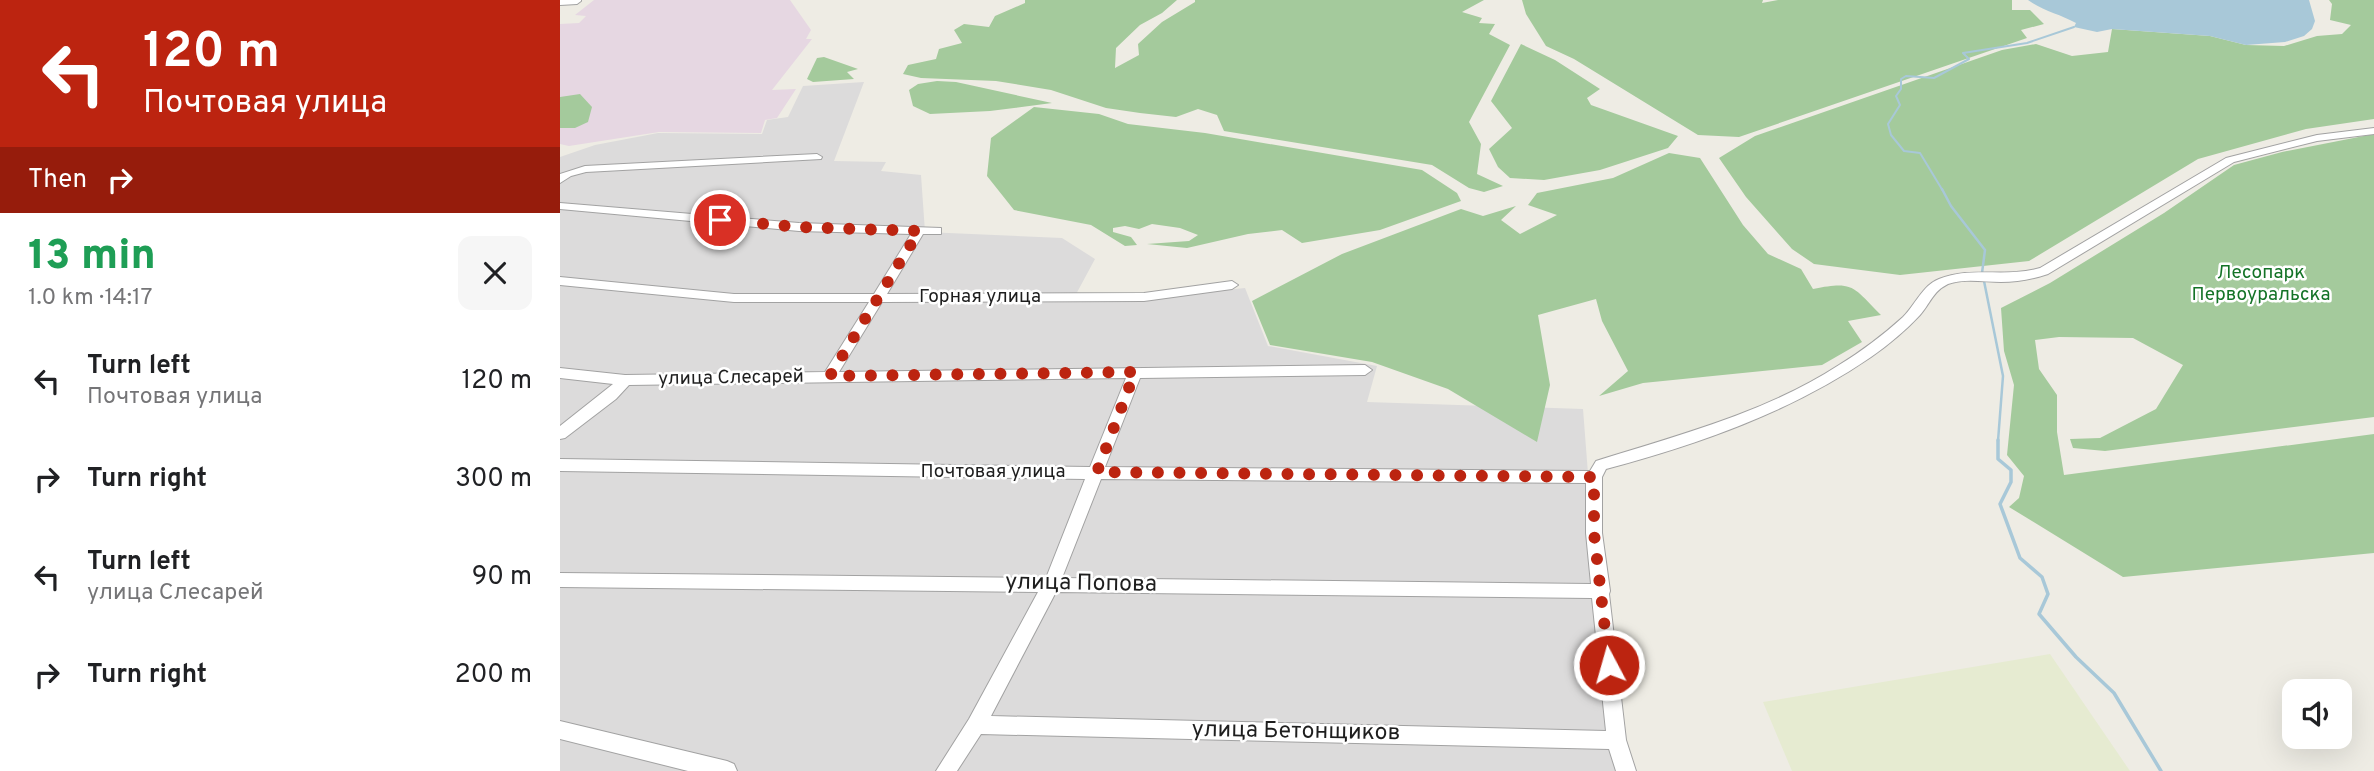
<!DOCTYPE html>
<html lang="en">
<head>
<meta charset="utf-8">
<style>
  body { margin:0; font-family:Overpass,sans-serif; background:#f6f6f6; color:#202124; height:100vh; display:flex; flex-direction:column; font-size:26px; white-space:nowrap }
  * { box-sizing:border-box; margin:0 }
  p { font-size:23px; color:#757577 }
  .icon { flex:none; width:38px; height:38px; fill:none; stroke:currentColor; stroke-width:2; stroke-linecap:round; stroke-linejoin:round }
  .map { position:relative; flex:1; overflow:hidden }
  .details { display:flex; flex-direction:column; background:#fff; width:560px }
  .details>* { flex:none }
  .banner { background:#bc2410; color:#fff; overflow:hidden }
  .fabs { position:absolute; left:1722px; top:679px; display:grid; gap:14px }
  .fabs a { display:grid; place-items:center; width:70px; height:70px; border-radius:14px; background:#fff; box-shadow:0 7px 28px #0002; font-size:35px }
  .pin { position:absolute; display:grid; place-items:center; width:60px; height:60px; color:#fff; margin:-30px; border:4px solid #fff; border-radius:50%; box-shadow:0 2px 7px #0007 }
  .me { position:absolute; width:77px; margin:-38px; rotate:354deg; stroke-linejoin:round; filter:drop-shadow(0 0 5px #0008) }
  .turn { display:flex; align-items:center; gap:24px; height:147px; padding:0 28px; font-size:32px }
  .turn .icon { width:91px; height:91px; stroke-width:2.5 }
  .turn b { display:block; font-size:49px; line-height:60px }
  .then { display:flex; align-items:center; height:66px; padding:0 28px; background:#0003; gap:14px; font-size:26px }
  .round { display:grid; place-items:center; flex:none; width:74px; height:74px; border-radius:14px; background:#f6f6f6 }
  .overview { display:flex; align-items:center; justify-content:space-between; height:119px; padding:0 28px }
  h1 { font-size:42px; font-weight:800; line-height:52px; color:#1e9e55 }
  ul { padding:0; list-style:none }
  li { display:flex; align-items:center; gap:21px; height:98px; padding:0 28px }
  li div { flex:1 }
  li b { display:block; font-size:26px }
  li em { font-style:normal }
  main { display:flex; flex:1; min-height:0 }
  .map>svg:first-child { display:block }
  .residential { fill:#dcdbdb }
  .industrial { fill:#e6d7e2 }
  .farmland { fill:#e6ebd1 }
  .forest { fill:#a4ca9c }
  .water { fill:#a8c8d8 }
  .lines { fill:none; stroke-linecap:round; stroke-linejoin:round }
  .stream-far2 { stroke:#a8c8d8; stroke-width:2 }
  .stream-far1 { stroke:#a8c8d8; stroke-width:2.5 }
  .stream { stroke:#a8c8d8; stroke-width:3.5 }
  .minor-casing { stroke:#a2a2a2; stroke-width:2 }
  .minor { fill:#fff; fill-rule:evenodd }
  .route { stroke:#bc2410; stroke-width:12; stroke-dasharray:0 21.6 }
  .labels { text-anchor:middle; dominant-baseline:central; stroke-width:5; stroke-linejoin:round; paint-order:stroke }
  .park-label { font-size:19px; fill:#147327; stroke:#fff }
  .street-label { font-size:19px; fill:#1e1e1e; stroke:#fff }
  .near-street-label { font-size:23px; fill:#1e1e1e; stroke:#fff }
</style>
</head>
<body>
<main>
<section class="details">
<div class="banner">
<div class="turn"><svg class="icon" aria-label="left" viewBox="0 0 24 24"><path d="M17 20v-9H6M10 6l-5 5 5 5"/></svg><div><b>120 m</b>Почтовая улица</div></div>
<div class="then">Then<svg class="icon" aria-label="right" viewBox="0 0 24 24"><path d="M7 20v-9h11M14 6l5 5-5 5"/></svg></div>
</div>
<div class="overview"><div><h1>13 min</h1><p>1.0 km · 14:17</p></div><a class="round"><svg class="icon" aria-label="close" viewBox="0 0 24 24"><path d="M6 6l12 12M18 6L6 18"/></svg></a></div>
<ul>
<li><svg class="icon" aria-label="left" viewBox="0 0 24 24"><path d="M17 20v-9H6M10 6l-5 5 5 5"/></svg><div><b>Turn left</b><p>Почтовая улица</p></div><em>120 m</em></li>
<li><svg class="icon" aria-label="right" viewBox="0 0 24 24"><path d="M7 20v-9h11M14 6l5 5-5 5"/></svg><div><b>Turn right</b></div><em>300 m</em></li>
<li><svg class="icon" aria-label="left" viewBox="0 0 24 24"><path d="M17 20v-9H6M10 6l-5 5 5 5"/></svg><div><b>Turn left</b><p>улица Слесарей</p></div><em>90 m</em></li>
<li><svg class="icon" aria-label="right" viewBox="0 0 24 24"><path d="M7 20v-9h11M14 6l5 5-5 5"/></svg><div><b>Turn right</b></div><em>200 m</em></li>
</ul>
</section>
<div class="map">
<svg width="1814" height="771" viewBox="0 0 1814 771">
  <rect width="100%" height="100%" fill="#eeece4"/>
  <!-- residential -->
  <path class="residential" d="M 304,82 L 274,161 L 326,162 L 321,171 L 361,175 L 365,232 L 502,238 L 535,259 L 514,298 L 583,299 L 685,288 L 708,346 L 817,366 L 807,402 L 1023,409 L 1034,551 L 1062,771 L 0,771 L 0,157 L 35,145 L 98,133 L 202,134 L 207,120 L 228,117 L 243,86 Z"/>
  <!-- industrial -->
  <path class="industrial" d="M 34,0 L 230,0 L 251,30 L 246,39 L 252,39 L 212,90 L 236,89 L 217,118 L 205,120 L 201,133 L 99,132 L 9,146 L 0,144 L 0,24 L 19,23 L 26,16 L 15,15 Z"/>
  <!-- farmland -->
  <path class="farmland" d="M 1490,654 L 1570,771 L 1232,771 L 1203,702 Z"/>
  <!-- forest -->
  <path class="forest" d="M 465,0 L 617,0 L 602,13 L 580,25 L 556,48 L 555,68 L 579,55 L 578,44 L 602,22 L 635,2 L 635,0 L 924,0 L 902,12 L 922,18 L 919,23 L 935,24 L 929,34 L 950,45 L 909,122 L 921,144 L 917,174 L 943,186 L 924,192 L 909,188 L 872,165 L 664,131 L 657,115 L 638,109 L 616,117 L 580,113 L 546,108 L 491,90 L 436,81 L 361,78 L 343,74 L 348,65 L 376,59 L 379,49 L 402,43 L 394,30 L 404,24 L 429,27 L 435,16 L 465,3 Z
    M 962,0 L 1203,0 L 1202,3 L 1218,0 L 1452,0 L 1452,10 L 1470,10 L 1484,24 L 1461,30 L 1467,38 L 1179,137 L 1138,135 L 1014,59 L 986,46 L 966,14 Z
    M 1769,0 L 1814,0 L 1814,119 L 1746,129 L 1638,159 L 1469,261 L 1340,275 L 1254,264 L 1232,249 L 1186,197 L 1159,158 L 1195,136 L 1442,50 L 1476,44 L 1512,56 L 1548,52 L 1552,29 L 1650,36 L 1686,45 L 1724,46 L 1757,36 L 1782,34 L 1791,25 L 1770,20 L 1772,4 Z
    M 961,44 L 995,60 L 1040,89 L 1027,98 L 1031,105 L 1118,136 L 1108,148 L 1040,170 L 984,180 L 950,178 L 938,167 L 929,149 L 952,128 L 931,101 Z
    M 264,57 L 298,69 L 287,72 L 294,79 L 253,82 L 247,79 L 257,58 Z
    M 377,81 L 396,82 L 492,103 L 430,111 L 370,114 L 353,106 L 349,90 L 358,84 Z
    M 20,94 L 32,107 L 28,122 L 15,128 L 0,128 L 0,97 Z
    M 474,107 L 539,114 L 568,124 L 645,133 L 862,170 L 897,193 L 901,201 L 820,230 L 742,243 L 722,230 L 688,234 L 627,248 L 587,244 L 629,241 L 638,235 L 620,228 L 592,224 L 579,229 L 565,226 L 553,228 L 553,232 L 571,237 L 577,245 L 565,246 L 531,225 L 454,210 L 427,176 L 431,138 Z
    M 1814,134 L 1814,417 L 1545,451 L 1513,448 L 1510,439 L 1540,438 L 1596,409 L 1623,365 L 1573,338 L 1499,337 L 1475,340 L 1479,369 L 1497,395 L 1497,432 L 1504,475 L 1814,434 L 1814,553 L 1563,577 L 1449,507 L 1459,498 L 1464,476 L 1447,455 L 1454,385 L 1444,351 L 1441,308 L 1490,283 L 1604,213 L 1674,165 L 1722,152 Z
    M 1109,153 L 1140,158 L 1183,225 L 1208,254 L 1241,269 L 1253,289 C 1294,281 1292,286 1321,315 L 1288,321 L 1302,342 L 1262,365 L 1083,383 L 1039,396 L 1068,371 L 1042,321 L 1036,299 L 978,315 L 990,385 L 977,442 L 888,389 L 812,362 L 710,345 L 692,301 L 782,254 L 901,209 L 923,216 L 956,206 L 941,220 L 960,234 L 997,215 L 968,205 L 977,193 L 1053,178 Z"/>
  <!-- water -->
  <path class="water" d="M 1468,0 L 1749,0 L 1755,21 L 1752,29 L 1744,36 L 1725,42 L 1686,45 L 1650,36 L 1552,29 L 1537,32 L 1514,27 L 1516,23 C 1500,14 1483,11 1468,0 Z"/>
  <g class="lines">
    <!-- stream-far2 -->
    <path class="stream-far2" d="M 1383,191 L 1360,153 L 1344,151 L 1331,135 L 1328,124 L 1340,105 L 1336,96 L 1341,89 L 1341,79 L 1346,76 L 1374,78 L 1409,59 L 1403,53 L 1467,43 L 1514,27"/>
    <!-- stream-far1 -->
    <path class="stream-far1" d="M 1382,189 L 1391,206 L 1425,250 L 1422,273
      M 1424,281 L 1443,376 L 1438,441"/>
    <!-- stream -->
    <path class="stream" d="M 1438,440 L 1438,459 L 1451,470 L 1451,482 L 1440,504 L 1460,558 L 1482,577 L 1488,594 L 1479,614 L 1516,657 L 1554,693 L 1601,771"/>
    <defs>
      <path id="minor" d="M 0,0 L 21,0 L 21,1 L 17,4 L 0,5 Z
        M 1814,128 L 1814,134 L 1757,141 L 1674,162 L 1488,274 C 1473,279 1457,282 1441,282 C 1424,282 1405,278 1388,284 C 1373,291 1370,304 1360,315 C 1345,331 1328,345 1311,357 C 1231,412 1139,444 1046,469 L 1042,477 L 1042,533 L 1050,591 L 1049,594 L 1066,740 L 1076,771 L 1056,771 L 1049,749 L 421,734 L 397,771 L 376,771 L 409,719 L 478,592 L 0,587 L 0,573 L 486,578 L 525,479 L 0,471 L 0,459 L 530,467 L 566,378 L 69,385 L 56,399 L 5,438 L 0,439 L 0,426 L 53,384 L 0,378 L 0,368 L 65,375 L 265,372 L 309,302 L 174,302 L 0,285 L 0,277 L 174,294 L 314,294 L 351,234 L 239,231 L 0,209 L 0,203 L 239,223 L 381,228 L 381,234 L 363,234 L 327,294 L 584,293 L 672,281 L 678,285 L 672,289 L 584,301 L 322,302 L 279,372 L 805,365 L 812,370 L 805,375 L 580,378 L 545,467 L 1030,471 L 1036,461 C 1119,435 1205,413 1279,365 C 1302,351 1323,335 1343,317 C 1356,304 1362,286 1379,279 C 1411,266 1447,278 1480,268 L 1666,158 L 1757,135 ZM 541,479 L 1026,483 L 1026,533 L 1031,584 L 502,578 ZM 496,592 L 1032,598 L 1046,731 L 431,716 Z
        M 257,154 L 262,157 L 261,159 L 26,172 L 11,176 L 0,183 L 0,174 L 25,166 Z
        M 0,721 L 167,761 L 174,764 L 177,771 L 128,771 L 0,739 Z"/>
    </defs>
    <!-- minor casing -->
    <use href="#minor" class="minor-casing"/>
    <!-- minor -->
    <use href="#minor" class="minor"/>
  </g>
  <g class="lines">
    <!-- route -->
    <path class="route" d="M 160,220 L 239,227 L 359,231 L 270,376 L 575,372 L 537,472 L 1034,477 L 1034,533 L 1049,665"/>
  </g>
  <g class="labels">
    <!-- park labels -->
    <g class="park-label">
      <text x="1701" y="273">Лесопарк<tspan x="1701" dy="22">Первоуральска</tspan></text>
    </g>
    <!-- street labels -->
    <g class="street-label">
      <text x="420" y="297">Горная улица</text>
      <text transform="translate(171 378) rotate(-1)">улица Слесарей</text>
      <text x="433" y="472">Почтовая улица</text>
    </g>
    <!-- near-street labels -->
    <g class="near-street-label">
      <text transform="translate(521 584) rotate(1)">улица Попова</text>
      <text transform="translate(736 732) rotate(1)">улица Бетонщиков</text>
    </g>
  </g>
</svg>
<div class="fabs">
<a><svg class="icon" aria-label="sound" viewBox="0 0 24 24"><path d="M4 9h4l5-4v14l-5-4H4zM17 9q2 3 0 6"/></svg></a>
</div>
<div class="pin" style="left:160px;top:220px;background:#d93025"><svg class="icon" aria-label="arrive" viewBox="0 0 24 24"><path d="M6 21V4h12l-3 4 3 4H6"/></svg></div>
<svg class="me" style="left:1049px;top:665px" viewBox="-20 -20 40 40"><circle r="17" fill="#bc2410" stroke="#fff" stroke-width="3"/><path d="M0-11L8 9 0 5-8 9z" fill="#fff"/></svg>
</div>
</main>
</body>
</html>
